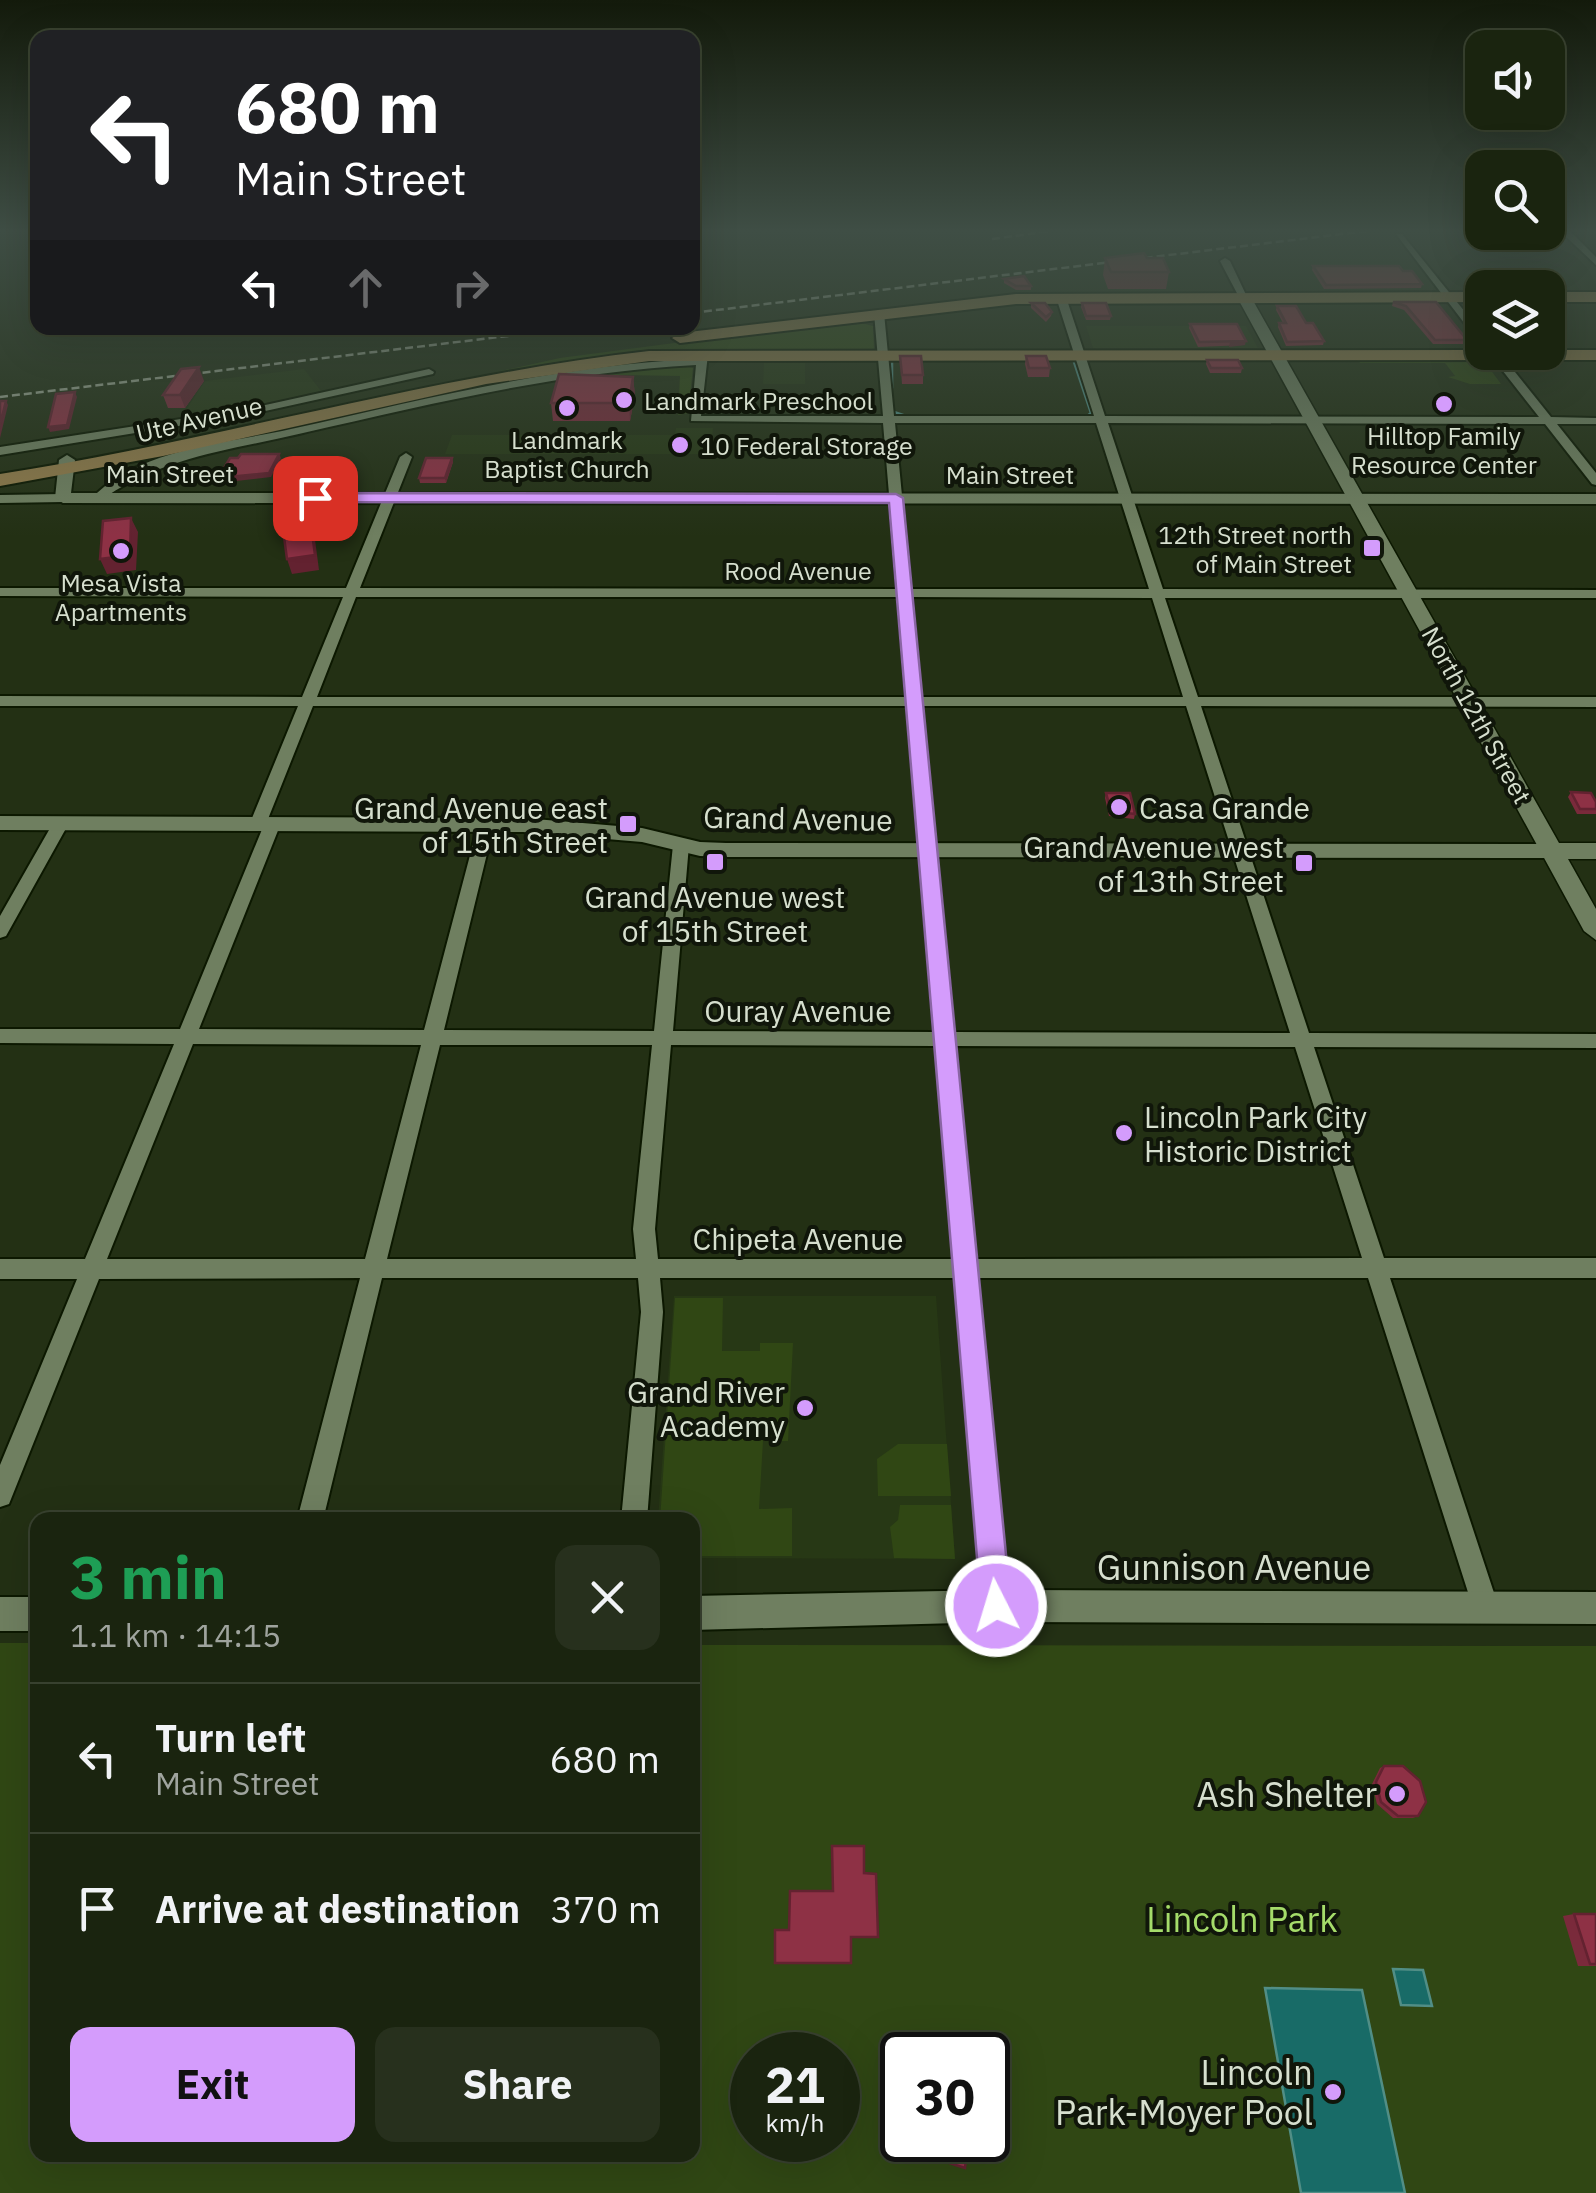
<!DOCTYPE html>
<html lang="en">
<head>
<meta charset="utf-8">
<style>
  body { margin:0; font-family:"IBM Plex Sans",sans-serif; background:#27301d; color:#f1f3f6; height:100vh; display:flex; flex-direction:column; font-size:38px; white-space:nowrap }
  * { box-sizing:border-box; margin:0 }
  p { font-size:32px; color:#9fa49e }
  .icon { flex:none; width:55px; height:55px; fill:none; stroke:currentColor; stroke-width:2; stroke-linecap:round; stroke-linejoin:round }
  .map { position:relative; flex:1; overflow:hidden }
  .sheet { position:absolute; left:30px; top:1512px; width:670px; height:650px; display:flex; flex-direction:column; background:#1a240f; border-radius:20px; box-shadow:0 10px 40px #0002,0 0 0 2px #38412f }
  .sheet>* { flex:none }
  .hud { position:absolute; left:30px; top:30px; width:670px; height:305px; border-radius:20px; box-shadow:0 10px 40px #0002,0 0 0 2px #38412f; background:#202124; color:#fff; overflow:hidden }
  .controls { position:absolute; left:1465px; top:30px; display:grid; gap:20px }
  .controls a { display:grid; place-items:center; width:100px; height:100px; border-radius:20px; background:#1a240f; box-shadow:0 10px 40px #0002,0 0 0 2px #38412f; font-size:50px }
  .speed { position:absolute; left:730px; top:2032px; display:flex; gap:20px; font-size:50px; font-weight:700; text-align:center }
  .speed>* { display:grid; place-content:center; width:130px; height:130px; border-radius:50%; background:#1a240f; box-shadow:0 10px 40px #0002,0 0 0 2px #38412f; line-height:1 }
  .speed small { font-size:25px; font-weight:400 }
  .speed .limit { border:5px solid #111; border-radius:15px; background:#fff; color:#111 }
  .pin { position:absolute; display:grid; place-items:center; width:85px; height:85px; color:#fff; margin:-42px; border-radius:20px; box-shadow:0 5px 15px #0006 }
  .me { position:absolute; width:110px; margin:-55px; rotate:355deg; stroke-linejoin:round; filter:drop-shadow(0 0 8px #0008) }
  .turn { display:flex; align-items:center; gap:35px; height:210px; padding:0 40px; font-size:45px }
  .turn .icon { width:130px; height:130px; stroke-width:2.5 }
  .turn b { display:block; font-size:70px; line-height:85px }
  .lanes { display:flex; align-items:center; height:95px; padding:0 40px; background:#0003; justify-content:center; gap:50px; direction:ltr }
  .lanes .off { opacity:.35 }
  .round { display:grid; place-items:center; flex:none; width:105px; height:105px; border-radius:20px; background:#27301d }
  .overview { display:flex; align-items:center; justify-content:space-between; height:170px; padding:0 40px }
  h1 { font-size:60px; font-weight:700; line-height:75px; color:#1e9e55 }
  .action { display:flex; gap:20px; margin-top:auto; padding:20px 40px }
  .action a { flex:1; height:115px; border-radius:20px; background:#d49cfc; color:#111; font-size:40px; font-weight:700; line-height:115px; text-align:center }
  .action a+a { background:#27301d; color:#f1f3f6 }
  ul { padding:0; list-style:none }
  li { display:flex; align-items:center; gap:30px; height:150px; padding:0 40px; border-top:2px solid #38412f }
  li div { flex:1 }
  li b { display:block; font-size:38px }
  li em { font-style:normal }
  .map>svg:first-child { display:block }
  .built { fill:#273815 }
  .green { fill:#304714; fill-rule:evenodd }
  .water { fill:#186b67; stroke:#518e86; stroke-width:2.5 }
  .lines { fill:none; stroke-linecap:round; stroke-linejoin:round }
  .stream { stroke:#518e86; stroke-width:2.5 }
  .minor-casing { stroke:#0c1800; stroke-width:4 }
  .tertiary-casing { stroke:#0c1800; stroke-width:4 }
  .secondary-casing { stroke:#0c1800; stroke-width:3 }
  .primary-casing { stroke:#0c1800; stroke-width:4 }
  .minor { fill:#6f7f60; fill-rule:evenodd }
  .tertiary { fill:#6f7f60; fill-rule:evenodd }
  .secondary { fill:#6f7f60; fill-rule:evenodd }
  .primary { fill:#8f7a4a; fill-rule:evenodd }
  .rail { stroke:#9da793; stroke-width:2.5; stroke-dasharray:8 4; stroke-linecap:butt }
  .wall { fill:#7a2a3b }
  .shaded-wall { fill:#632230 }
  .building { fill:#8e3145; stroke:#632230; stroke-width:2.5 }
  .route { fill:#d49cfc; stroke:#8a65a4; stroke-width:2.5 }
  .poi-dot { fill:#d49cfc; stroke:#10160a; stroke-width:4 }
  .labels { text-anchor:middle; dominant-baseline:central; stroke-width:8; stroke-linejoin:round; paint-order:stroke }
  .far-poi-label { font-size:25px; fill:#d6dfce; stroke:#10160a }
  .far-street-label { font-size:25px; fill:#d6dfce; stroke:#10160a }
  .poi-label { font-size:30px; fill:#d6dfce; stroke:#10160a; text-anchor:end }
  .street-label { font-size:30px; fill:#d6dfce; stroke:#10160a }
  .near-street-label { font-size:35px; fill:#d6dfce; stroke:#10160a }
  .near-poi-label { font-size:35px; fill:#d6dfce; stroke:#10160a; text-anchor:end }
  .near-park-label { font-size:35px; fill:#a5dc6a; stroke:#10160a }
</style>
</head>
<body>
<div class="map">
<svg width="1596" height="2193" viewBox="0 0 1596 2193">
  <rect width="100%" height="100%" fill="#233014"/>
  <!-- built -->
  <path class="built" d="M 1086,326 L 1246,326 L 1258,348 L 1093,348 Z
    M 764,361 L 805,361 L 805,384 L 763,384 Z
    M 304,369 L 321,391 L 245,408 L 182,416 L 205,381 Z
    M 676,428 L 713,428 L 711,454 L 445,454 L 452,435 L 675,435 Z
    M 674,1296 L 936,1296 L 955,1559 L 693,1558 L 692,1520 L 658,1520 Z"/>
  <!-- green -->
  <path class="green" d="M 850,320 L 873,326 L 874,350 C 794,360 710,349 630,355 C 484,364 330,411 188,444 L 185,441 L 560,358 Z
    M 1357,358 L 1482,358 L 1501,384 L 1470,384 L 1448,377 L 1455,376 L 1445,363 L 1360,363 Z
    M 680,365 L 693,368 L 688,413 L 678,415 L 680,376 L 620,375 L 614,378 L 604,375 Z
    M 675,1298 L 723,1298 L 722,1351 L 760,1351 L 760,1343 L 793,1343 L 788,1441 L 763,1441 L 759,1509 L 792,1508 L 792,1556 L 693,1556 L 692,1520 L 660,1520 Z
    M 898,1444 L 947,1444 L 951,1496 L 878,1496 L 877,1459 Z
    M 900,1505 L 951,1505 L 955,1559 L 894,1558 L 890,1527 L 898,1520 Z
    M 0,1643 L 37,1643 L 38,2155 L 692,2155 L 693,1645 L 1596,1646 L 1596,2193 L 0,2193 ZM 752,2055 L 838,2055 L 838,2140 L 752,2140 ZM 902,2055 L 988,2055 L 988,2140 L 902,2140 Z"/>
  <!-- water -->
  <path class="water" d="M 1393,1969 L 1423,1970 L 1432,2006 L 1401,2005 Z
    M 1265,1988 L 1362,1990 L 1405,2193 L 1301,2193 Z"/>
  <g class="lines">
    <!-- stream -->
    <path class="stream" d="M 892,358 L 892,388
      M 1073,359 L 1091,413 L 1087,416
      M 894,412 L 906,416"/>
    <defs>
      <path id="minor" d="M 1559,230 L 1569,230 L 1596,257 L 1596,265 Z
        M 1396,234 L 1402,234 L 1482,333 L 1482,342 L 1478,341 Z
        M 1225,258 L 1230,261 L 1248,299 L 1239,297 L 1220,261 Z
        M 1061,294 L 1066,297 L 1105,416 L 1539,417 L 1488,352 L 1499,352 L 1551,417 L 1596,418 L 1596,424 L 1557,424 L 1596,473 L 1596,485 L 1592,484 L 1545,424 L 1108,423 L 1163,589 L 1596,590 L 1596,598 L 1165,598 L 1198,697 L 1596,697 L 1596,707 L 1201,706 L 1309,1033 L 1596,1034 L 1596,1048 L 1314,1047 L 1384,1258 L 1596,1258 L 1596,1278 L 1390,1278 L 1499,1608 L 1495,1617 L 1486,1621 L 1477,1617 L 1473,1608 L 1368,1278 L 977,1278 L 1009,1606 L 1005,1615 L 996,1619 L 987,1615 L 983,1606 L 955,1278 L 660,1278 L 663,1312 L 647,1520 L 621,1520 L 641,1312 L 638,1278 L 382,1278 L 323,1520 L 297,1520 L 360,1278 L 99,1279 L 9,1504 L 0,1507 L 0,1465 L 77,1279 L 0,1279 L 0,1259 L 85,1259 L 174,1044 L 0,1043 L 0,1029 L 180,1029 L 263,827 L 252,827 L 250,823 L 298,706 L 0,706 L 0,696 L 302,697 L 343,597 L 0,596 L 0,588 L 346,588 L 400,457 L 406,453 L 412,457 L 360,588 L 897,589 L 883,423 L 691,421 L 696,365 C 562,372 434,403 303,433 C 236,449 166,456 107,496 L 97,493 C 145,448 229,443 291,429 C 426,399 558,365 697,359 L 703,351 L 708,354 L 701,416 L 883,416 L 874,313 L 879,310 L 884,313 L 894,416 L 1094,416 L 1056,297 ZM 895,423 L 1096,423 L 1149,589 L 911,589 ZM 356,597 L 898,597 L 906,697 L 317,697 ZM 912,597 L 1152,598 L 1183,697 L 921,697 ZM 313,706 L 907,706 L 934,1032 L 673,1031 L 689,845 L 681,839 L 673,845 L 654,1031 L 444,1030 L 494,825 L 486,820 L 478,825 L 424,1030 L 199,1029 L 281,823 L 279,819 L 268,819 ZM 922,706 L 1186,706 L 1290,1033 L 954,1032 ZM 193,1044 L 421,1045 L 365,1259 L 107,1259 ZM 440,1045 L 652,1045 L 633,1229 L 636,1259 L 387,1259 ZM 671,1045 L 936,1046 L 954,1259 L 658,1259 L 655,1229 ZM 955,1046 L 1295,1047 L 1362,1258 L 976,1259 Z
        M 429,369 L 434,372 L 433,374 L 252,414 L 0,455 L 0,447 L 252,408 Z
        M 0,495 L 63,494 L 69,498 L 63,502 L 0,503 Z
        M 61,818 L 69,823 L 6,936 L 0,938 L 0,916 L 53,823 Z"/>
      <path id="tertiary" d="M 67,455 L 75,460 L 71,493 L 1596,494 L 1596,504 L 63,503 L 55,498 L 59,460 Z
        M 0,816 L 523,818 L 642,828 L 700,842 L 726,843 L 1552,844 L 1563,851 L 1552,858 L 726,857 L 700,856 L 642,842 L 523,832 L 0,830 Z
        M 996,1590 L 1596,1592 L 1596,1624 L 996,1622 L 692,1630 L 692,1596 Z
        M 0,1597 L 38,1597 L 38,1631 L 0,1631 Z"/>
      <path id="secondary" d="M 1244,293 L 1251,297 L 1559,843 L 1596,843 L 1596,859 L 1568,859 L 1596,909 L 1596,940 L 1584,931 L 1237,297 Z"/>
      <path id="primary" d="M 1482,292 L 1482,302 L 1016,304 L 680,343 L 672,338 L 680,333 L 1016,294 Z
        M 1548,292 L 1596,292 L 1596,302 L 1548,302 Z
        M 1482,350 L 1596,350 L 1596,360 L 649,361 L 486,384 L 163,456 L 0,486 L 0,474 C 218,440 429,376 649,351 Z"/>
    </defs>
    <!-- minor casing -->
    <use href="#minor" class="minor-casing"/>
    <!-- tertiary casing -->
    <use href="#tertiary" class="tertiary-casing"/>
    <!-- secondary casing -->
    <use href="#secondary" class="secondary-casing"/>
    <!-- primary casing -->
    <use href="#primary" class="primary-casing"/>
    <!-- minor -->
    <use href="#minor" class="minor"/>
    <!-- tertiary -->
    <use href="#tertiary" class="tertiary"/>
    <!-- secondary -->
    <use href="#secondary" class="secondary"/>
    <!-- primary -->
    <use href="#primary" class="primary"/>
    <!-- rail -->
    <path class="rail" d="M 992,239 L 1058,230
      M 692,313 L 1375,230
      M 0,397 L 574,328"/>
  </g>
  <!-- wall -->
  <path class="wall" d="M 1105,258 L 1147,258 L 1169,272 L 1166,289 L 1108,289 L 1103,275 Z
    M 1313,266 L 1403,271 L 1422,284 L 1421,288 L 1324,289 L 1312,270 Z
    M 1004,279 L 1031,286 L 1031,290 L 1016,290 L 1004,283 Z
    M 1393,302 L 1436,302 L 1467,340 L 1465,344 L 1433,344 L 1404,310 L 1392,306 Z
    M 1031,303 L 1052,312 L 1051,316 L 1046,322 L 1031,308 Z
    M 1082,303 L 1111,316 L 1110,320 L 1086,320 L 1081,307 Z
    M 1277,306 L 1306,323 L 1324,341 L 1323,345 L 1286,346 L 1278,327 L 1279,323 L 1283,323 L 1276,310 Z
    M 1190,324 L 1245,345 L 1198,347 L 1189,328 Z
    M 900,356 L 923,375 L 923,384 L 902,384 Z
    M 1026,356 L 1050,368 L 1049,377 L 1028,377 L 1025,364 Z
    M 1207,360 L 1242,368 L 1241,373 L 1210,373 L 1206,364 Z
    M 633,377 L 635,395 L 630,421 L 553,421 L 551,403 Z
    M 204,381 L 185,408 L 168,408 L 163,395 Z
    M 452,458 L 453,462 L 446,483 L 420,483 L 419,478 Z
    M 1571,792 L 1596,802 L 1596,814 L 1577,814 L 1568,797 Z
    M 1106,793 L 1135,814 L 1134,819 L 1109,816 L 1105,798 Z
    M 1384,1766 L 1418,1816 L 1413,1818 L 1393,1818 L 1377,1804 L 1372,1784 L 1380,1768 Z
    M 1574,1914 L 1596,1914 L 1596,1966 L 1578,1966 L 1563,1916 Z"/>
  <!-- shaded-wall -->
  <path class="shaded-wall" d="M 1246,341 L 1245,345 L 1229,347 L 1230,342 Z
    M 199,367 L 204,381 L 185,408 L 180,395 Z
    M 633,377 L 635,395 L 630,421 L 629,403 Z
    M 75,392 L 77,397 L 69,429 L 50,432 L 48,427 Z
    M 6,401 L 8,405 L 0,438 L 0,425 Z
    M 279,454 L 281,458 L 271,477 L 219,483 L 218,478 Z
    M 452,458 L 453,462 L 446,483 L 445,478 Z
    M 131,518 L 138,532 L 136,570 L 107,574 L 100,559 Z
    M 310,518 L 314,532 L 319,570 L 292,574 L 287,559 Z"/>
  <!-- building -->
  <path class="building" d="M 1144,253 L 1147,258 L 1163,258 L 1169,272 L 1111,272 L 1105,258 Z
    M 1313,266 L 1399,266 L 1403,271 L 1412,271 L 1422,284 L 1326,285 Z
    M 1024,276 L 1031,286 L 1016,286 L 1004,279 Z
    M 1393,302 L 1436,302 L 1467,340 L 1435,340 L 1406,306 Z
    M 1031,303 L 1045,303 L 1052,312 L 1046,317 Z
    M 1082,303 L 1106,303 L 1111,316 L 1086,316 Z
    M 1277,306 L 1296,306 L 1306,323 L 1313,323 L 1324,341 L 1287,342 L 1279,323 L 1286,323 Z
    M 1190,324 L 1237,324 L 1246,341 L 1199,342 Z
    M 900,356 L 921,356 L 923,375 L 902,375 Z
    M 1026,356 L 1046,356 L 1050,368 L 1029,368 Z
    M 1207,360 L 1238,360 L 1242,368 L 1211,368 Z
    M 199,367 L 180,395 L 163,395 L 181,369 Z
    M 559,374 L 633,377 L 629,403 L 551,403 Z
    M 75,392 L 67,425 L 48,427 L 56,394 Z
    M 0,401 L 6,401 L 0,425 Z
    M 241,454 L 279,454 L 269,473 L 218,478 L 230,458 L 238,458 Z
    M 426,458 L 452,458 L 445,478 L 419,478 Z
    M 131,518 L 130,555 L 100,559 L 103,521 Z
    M 310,518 L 315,555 L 287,559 L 282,522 Z
    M 1571,792 L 1591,793 L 1596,802 L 1596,809 L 1580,809 Z
    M 1106,793 L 1130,793 L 1135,814 L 1111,811 Z
    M 1384,1766 L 1403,1766 L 1420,1781 L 1426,1802 L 1418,1816 L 1398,1816 L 1381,1802 L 1376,1782 Z
    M 832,1846 L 864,1846 L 864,1873 L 876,1874 L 878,1937 L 851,1937 L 851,1963 L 775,1963 L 775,1930 L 789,1930 L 790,1891 L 833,1891 Z
    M 1574,1914 L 1596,1914 L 1596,1964 L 1590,1964 Z
    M 911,2140 L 968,2140 L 965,2168 L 909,2150 Z"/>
  <!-- sky -->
  <linearGradient id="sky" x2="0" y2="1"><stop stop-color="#131a0b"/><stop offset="0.43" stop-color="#3f4e45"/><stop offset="1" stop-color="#3f4e45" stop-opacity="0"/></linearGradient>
  <rect width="1596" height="537" fill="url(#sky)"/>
  <!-- route -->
  <path class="route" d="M 896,494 L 903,498 L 1011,1606 L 1007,1617 L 996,1621 L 986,1617 L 981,1606 L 889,503 L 315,502 L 308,498 L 315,493 Z"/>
  <!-- markers -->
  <g class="poi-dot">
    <circle cx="624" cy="400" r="10"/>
    <circle cx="1444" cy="404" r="10"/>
    <circle cx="567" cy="408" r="10"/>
    <circle cx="680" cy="445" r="10"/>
    <rect x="1362" y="538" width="20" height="20" rx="5"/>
    <circle cx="121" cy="551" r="10"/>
    <circle cx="1119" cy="807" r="10"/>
    <rect x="618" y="814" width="20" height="20" rx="5"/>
    <rect x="705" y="852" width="20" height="20" rx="5"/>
    <rect x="1294" y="853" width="20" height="20" rx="5"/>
    <circle cx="1124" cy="1133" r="10"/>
    <circle cx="805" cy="1408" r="10"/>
    <circle cx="1397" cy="1794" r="10"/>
    <circle cx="1333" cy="2092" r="10"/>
  </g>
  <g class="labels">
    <!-- far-poi labels -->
    <g class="far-poi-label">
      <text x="644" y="400" text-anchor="start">Landmark Preschool</text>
      <text x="1444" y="435">Hilltop Family<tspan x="1444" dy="29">Resource Center</tspan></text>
      <text x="567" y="439">Landmark<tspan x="567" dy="29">Baptist Church</tspan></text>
      <text x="700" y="445" text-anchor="start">10 Federal Storage</text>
      <text x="1352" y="534" text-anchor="end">12th Street north<tspan x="1352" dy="29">of Main Street</tspan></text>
      <text x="121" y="582">Mesa Vista<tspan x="121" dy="29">Apartments</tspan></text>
    </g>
    <!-- far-street labels -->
    <g class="far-street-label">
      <text transform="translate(199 419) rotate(-13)">Ute Avenue</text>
      <text x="170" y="473">Main Street</text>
      <text x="1010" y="474">Main Street</text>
      <text x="798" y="570">Rood Avenue</text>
      <text transform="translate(1477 715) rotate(61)">North 12th Street</text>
    </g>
    <!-- poi labels -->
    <g class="poi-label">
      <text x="608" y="807">Grand Avenue east<tspan x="608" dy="34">of 15th Street</tspan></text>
      <text x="1139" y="807" text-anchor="start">Casa Grande</text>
      <text x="1284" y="846">Grand Avenue west<tspan x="1284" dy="34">of 13th Street</tspan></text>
      <text x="715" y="896" text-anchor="middle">Grand Avenue west<tspan x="715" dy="34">of 15th Street</tspan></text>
      <text x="1144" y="1116" text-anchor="start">Lincoln Park City<tspan x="1144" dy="34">Historic District</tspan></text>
      <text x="785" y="1391">Grand River<tspan x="785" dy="34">Academy</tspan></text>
    </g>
    <!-- street labels -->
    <g class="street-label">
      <text transform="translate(798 818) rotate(1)">Grand Avenue</text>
      <text x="798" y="1010">Ouray Avenue</text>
      <text x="798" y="1238">Chipeta Avenue</text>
    </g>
    <!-- near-street labels -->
    <g class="near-street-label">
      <text x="1234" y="1567">Gunnison Avenue</text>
    </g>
    <!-- near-poi labels -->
    <g class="near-poi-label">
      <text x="1377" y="1794">Ash Shelter</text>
      <text x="1313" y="2072">Lincoln<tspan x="1313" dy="40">Park-Moyer Pool</tspan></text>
    </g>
    <!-- near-park labels -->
    <g class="near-park-label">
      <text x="1242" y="1919">Lincoln Park</text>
    </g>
  </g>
</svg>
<div class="controls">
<a><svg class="icon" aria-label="sound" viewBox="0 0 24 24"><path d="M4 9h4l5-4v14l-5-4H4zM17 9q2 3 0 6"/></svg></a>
<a><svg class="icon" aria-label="search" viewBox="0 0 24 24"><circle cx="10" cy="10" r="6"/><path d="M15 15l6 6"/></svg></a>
<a><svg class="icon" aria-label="layers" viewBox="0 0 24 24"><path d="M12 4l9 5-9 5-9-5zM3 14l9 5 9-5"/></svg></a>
</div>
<div class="speed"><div>21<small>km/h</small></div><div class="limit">30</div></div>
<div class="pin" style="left:315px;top:498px;background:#d93025"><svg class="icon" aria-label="arrive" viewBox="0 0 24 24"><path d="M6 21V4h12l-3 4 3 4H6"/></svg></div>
<svg class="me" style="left:996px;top:1606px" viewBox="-20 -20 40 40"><circle r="17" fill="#d49cfc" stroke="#fff" stroke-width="3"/><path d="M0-11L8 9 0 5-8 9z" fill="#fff"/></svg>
<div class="hud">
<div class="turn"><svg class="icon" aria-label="left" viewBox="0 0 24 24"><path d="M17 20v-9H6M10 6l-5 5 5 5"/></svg><div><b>680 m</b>Main Street</div></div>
<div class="lanes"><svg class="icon" aria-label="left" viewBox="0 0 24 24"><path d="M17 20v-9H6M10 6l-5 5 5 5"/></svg><svg class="icon off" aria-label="ahead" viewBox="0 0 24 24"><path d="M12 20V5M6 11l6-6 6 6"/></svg><svg class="icon off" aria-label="right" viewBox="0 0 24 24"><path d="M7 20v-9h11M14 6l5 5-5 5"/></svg></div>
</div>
<section class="sheet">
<div class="overview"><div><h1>3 min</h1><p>1.1 km · 14:15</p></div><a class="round"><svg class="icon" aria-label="close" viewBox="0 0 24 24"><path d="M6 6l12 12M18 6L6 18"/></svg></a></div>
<ul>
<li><svg class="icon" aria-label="left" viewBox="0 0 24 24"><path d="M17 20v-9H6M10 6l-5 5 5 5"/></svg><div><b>Turn left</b><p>Main Street</p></div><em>680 m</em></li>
<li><svg class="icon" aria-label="arrive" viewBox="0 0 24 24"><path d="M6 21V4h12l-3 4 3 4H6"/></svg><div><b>Arrive at destination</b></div><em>370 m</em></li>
</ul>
<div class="action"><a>Exit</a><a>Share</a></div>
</section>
</div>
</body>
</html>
